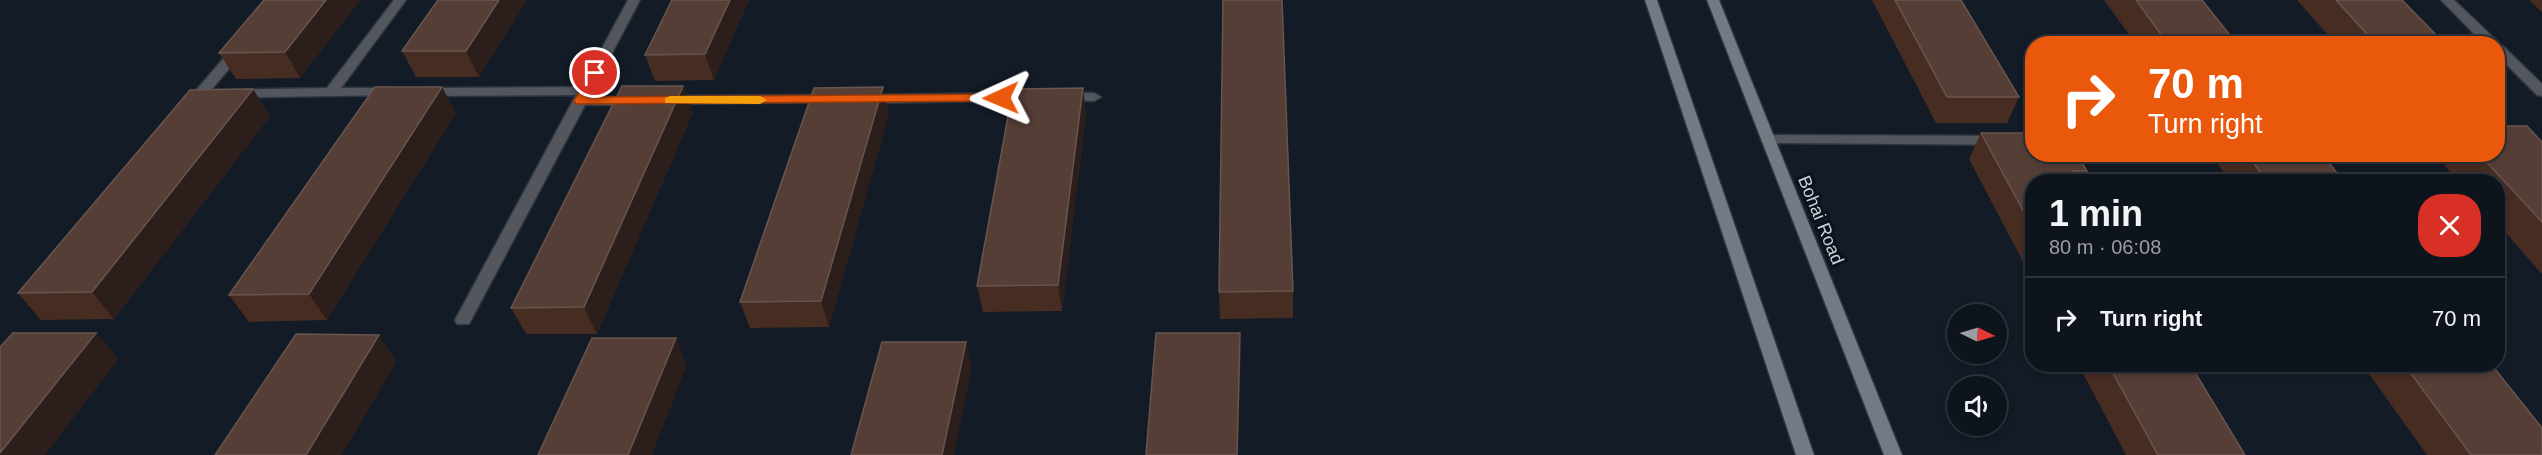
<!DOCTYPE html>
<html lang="en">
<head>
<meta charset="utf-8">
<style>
  body { margin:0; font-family:Arial,sans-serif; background:#1c2129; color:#f1f3f6; height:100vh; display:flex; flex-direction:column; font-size:22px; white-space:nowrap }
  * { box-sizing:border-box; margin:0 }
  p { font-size:20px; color:#9b9ea3 }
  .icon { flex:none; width:33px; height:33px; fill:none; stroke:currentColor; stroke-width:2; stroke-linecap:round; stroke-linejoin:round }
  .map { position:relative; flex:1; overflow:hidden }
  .side { position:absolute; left:2025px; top:174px; width:480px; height:198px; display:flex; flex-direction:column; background:#0e141c; border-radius:24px; box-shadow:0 3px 9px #0003,0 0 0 2px #2e333b }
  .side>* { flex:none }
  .hud { position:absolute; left:2025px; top:36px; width:480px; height:126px; border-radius:24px; box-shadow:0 3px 9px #0003,0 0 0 2px #2e333b; background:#ea580c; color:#fff; overflow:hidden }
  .needle { width:39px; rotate:95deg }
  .fabs { position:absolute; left:1947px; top:304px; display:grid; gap:12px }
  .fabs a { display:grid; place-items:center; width:60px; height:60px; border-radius:50%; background:#0e141c; box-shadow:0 3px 9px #0003,0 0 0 2px #2e333b; font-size:30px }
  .pin { position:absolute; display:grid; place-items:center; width:51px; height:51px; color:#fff; margin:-26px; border:3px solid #fff; border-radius:50%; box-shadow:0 2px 6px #0007 }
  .me { position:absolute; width:66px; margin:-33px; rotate:269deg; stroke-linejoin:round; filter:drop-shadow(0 0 4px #0008) }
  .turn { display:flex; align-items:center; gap:21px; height:126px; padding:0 24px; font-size:27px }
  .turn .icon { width:78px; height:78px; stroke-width:2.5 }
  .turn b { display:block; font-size:42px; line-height:51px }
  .round { display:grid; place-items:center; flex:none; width:63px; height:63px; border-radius:24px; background:#1c2129 }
  .overview { display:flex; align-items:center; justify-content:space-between; height:102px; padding:0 24px }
  h1 { font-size:36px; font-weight:600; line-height:45px }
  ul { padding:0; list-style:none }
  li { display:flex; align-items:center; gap:18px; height:84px; padding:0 24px; border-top:2px solid #2e333b }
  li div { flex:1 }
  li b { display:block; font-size:22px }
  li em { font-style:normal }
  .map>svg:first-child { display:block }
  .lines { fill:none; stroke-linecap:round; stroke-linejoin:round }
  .service-casing { stroke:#2d353f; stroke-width:3 }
  .minor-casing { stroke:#2d353f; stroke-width:3 }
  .secondary-casing { stroke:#2d353f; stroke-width:3 }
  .service { fill:#53575d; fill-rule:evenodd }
  .minor { fill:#53575d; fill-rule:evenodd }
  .secondary { fill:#727a83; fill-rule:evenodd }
  .wall { fill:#472c22 }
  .shaded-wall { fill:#2c1e1b }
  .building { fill:#553e36; stroke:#68554f; stroke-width:1.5 }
  .route { fill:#ea580c; stroke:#983908; stroke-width:1.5 }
  .slow { fill:#f59e0b }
  .labels { text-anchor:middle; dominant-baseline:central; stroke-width:6; stroke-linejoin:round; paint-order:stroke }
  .street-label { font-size:18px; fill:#ccd2da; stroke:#0a121c }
</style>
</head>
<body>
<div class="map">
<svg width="2542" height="455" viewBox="0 0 2542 455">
  <rect width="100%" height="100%" fill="#131b26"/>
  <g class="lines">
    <defs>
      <path id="service" d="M 394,0 L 406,0 L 341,88 L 390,88 L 395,89 L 397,92 L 395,95 L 200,98 L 193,94 L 234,46 L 239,45 L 246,49 L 211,90 L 327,88 Z
        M 628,0 L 640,0 L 589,97 L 635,97 L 642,101 L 635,105 L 585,105 L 469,324 L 457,324 L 455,320 L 576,95 L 426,96 L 419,92 L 426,88 L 581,87 Z
        M 1031,93 L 1036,94 L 1038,97 L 1036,100 L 866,103 L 859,99 L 866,95 Z
        M 1064,93 L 1094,93 L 1101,97 L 1094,101 L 1059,100 L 1057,97 L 1059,94 Z
        M 830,95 L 835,96 L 837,99 L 835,102 L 668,104 L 661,100 L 668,96 Z
        M 1768,135 L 2032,136 L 2032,145 L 1763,143 L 1761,140 Z"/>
      <path id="minor" d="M 2441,0 L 2454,0 L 2497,41 L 2498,44 L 2498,45 L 2503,46 L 2542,84 L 2542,96 L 2537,95 L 2498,56 L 2498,44 L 2484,44 Z"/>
      <path id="secondary" d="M 1645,0 L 1657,0 L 1814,455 L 1796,455 Z
        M 1707,0 L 1719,0 L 1902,455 L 1884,455 Z"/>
    </defs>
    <!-- service casing -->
    <use href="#service" class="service-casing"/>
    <!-- minor casing -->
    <use href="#minor" class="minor-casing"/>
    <!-- secondary casing -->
    <use href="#secondary" class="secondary-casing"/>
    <!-- service -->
    <use href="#service" class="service"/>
    <!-- minor -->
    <use href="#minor" class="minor"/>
    <!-- secondary -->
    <use href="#secondary" class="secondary"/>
  </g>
  <!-- wall -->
  <path class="wall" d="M 264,0 L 360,0 L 300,78 L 236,79 L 219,53 Z
    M 527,0 L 479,77 L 416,77 L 402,51 Z
    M 672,0 L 749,0 L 714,80 L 655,81 L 645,55 Z
    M 1872,0 L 1961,0 L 2019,97 L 2007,123 L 1936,123 Z
    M 2104,0 L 2202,0 L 2237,44 L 2136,44 Z
    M 2297,0 L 2402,0 L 2445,44 L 2336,44 Z
    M 2529,0 L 2542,0 L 2542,12 Z
    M 683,86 L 693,112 L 597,334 L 526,334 L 511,308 Z
    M 1083,88 L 1086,114 L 1062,311 L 983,312 L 977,286 Z
    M 2498,97 L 2502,102 L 2498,109 Z
    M 456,113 L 327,320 L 249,322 L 229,295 Z
    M 889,113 L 829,327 L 750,328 L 740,302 Z
    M 270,116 L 114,319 L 41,320 L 18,293 Z
    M 1981,133 L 2087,171 L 2081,182 L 2032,182 L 2032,279 L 1969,159 Z
    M 2542,142 L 2542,274 L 2498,224 L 2498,182 L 2459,182 L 2435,154 L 2498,154 Z
    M 2322,154 L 2344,182 L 2231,182 L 2211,155 Z
    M 1293,291 L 1293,318 L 1220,319 L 1219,292 Z
    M 2078,364 L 2190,364 L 2245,455 L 2126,455 Z
    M 2362,364 L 2491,364 L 2542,455 L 2427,455 Z"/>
  <!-- shaded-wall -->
  <path class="shaded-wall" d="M 326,0 L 360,0 L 300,78 L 285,52 Z
    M 499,0 L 527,0 L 479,77 L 466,51 Z
    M 730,0 L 749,0 L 714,80 L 705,54 Z
    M 683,86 L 693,112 L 597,334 L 584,307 Z
    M 442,87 L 456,113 L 327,320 L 309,294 Z
    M 883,87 L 889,113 L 829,327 L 821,301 Z
    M 1083,88 L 1086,114 L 1062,311 L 1058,285 Z
    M 253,89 L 270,116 L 114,319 L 92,292 Z
    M 96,333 L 119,359 L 45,455 L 0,455 L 0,453 Z
    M 1240,333 L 1241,360 L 1238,455 L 1237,455 Z
    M 379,335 L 397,361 L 342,455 L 306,455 Z
    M 676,338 L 687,365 L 652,455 L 628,455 Z
    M 966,342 L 972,368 L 954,455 L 942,455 Z"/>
  <!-- building -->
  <path class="building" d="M 264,0 L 326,0 L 285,52 L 219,53 Z
    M 438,0 L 499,0 L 466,51 L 402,51 Z
    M 672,0 L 730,0 L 705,54 L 645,55 Z
    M 1223,0 L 1282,0 L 1293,291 L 1219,292 Z
    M 1895,0 L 1961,0 L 2019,97 L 1947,97 Z
    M 2136,0 L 2202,0 L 2237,44 L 2168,44 Z
    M 2336,0 L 2402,0 L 2445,44 L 2376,44 Z
    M 622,86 L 683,86 L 584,307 L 511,308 Z
    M 375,87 L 442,87 L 309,294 L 229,295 Z
    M 883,87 L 821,301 L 740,302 L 814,88 Z
    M 1083,88 L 1058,285 L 977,286 L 1013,89 Z
    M 253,89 L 92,292 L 18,293 L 190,90 Z
    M 2498,97 L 2502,102 L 2498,102 Z
    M 2498,126 L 2527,126 L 2542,142 L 2542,222 L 2479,154 L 2498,154 Z
    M 1981,133 L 2032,133 L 2032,154 L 2077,154 L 2087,171 L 2073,171 L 2080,182 L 2032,182 L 2032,227 Z
    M 2247,154 L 2322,154 L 2344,182 L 2267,182 Z
    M 13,333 L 96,333 L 0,453 L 0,347 Z
    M 1156,333 L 1240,333 L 1237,455 L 1146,455 Z
    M 296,334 L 379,335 L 306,455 L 215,455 Z
    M 592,338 L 676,338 L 628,455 L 538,455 Z
    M 882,342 L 966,342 L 942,455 L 851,455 Z
    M 2108,364 L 2190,364 L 2245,455 L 2158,455 Z
    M 2404,364 L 2491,364 L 2542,428 L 2542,455 L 2471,455 Z"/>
  <!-- route -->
  <path class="route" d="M 595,69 L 601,73 L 588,97 L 1001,94 L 1007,98 L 1001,101 L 576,104 L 574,101 L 589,73 Z"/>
  <!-- slow -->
  <path class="slow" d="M 670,96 L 760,96 L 767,100 L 760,104 L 665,103 L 665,98 Z"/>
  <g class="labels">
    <!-- street labels -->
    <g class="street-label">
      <text transform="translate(1821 220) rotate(68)">Bohai Road</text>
    </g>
  </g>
</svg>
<div class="fabs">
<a><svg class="needle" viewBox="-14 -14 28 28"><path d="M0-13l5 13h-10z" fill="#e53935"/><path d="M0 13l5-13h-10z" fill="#9b9ea3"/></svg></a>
<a><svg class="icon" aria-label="sound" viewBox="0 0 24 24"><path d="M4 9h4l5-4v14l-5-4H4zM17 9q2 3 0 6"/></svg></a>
</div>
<div class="pin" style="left:595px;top:73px;background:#d93025"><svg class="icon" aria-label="arrive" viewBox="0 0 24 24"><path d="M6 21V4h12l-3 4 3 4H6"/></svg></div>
<svg class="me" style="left:1001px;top:98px" viewBox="-20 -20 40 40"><path d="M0-17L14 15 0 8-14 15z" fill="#ea580c" stroke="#fff" stroke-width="4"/></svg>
<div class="hud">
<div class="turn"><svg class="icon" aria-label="right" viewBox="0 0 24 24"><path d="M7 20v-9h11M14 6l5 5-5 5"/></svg><div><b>70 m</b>Turn right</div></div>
</div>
<section class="side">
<div class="overview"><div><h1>1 min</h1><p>80 m · 06:08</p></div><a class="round" style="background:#d93025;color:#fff"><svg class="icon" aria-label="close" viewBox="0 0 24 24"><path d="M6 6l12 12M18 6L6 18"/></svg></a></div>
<ul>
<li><svg class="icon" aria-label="right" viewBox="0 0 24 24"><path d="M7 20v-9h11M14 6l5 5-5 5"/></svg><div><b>Turn right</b></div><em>70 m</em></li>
</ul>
</section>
</div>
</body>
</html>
